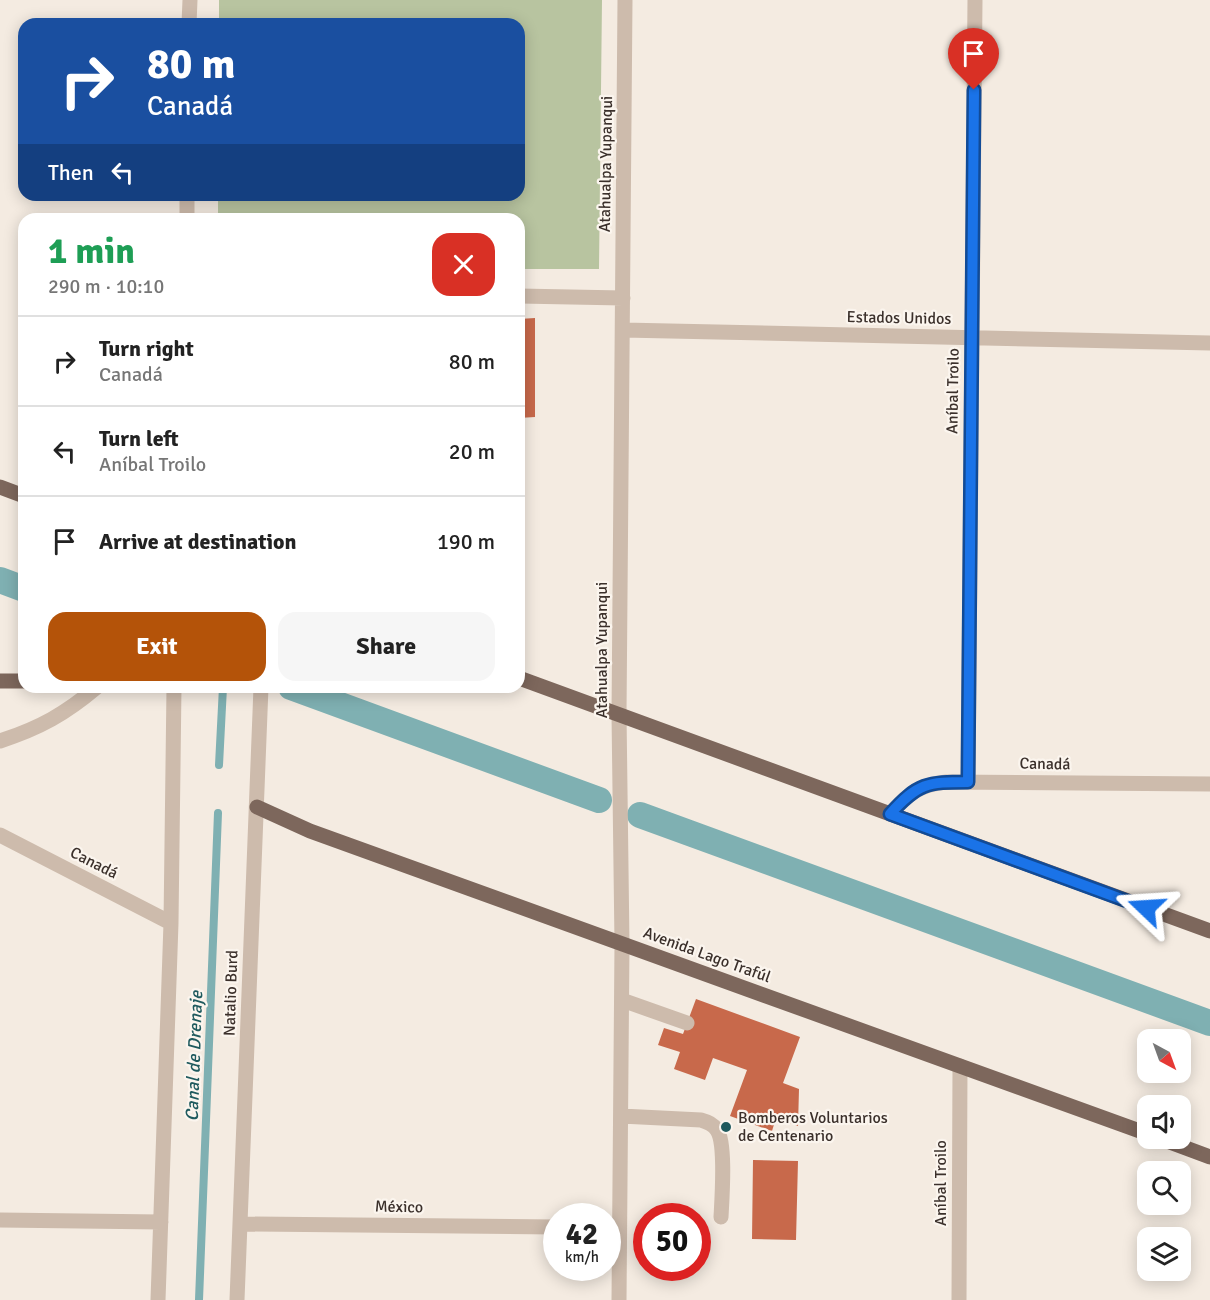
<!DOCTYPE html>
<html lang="en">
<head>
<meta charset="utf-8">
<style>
  body { margin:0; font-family:Signika,sans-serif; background:#f6f6f6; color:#222; height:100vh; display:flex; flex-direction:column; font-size:22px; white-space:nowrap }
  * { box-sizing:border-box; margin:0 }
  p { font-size:20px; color:#767676 }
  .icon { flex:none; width:33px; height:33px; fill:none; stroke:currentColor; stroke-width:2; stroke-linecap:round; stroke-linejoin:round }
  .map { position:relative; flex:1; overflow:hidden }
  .panel { position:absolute; left:18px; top:213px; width:507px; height:480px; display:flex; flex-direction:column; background:#fff; border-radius:18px; box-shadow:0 3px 15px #0003 }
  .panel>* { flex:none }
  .top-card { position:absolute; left:18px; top:18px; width:507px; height:183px; border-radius:18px; box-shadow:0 3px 15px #0003; background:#1a4fa0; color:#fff; overflow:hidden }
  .needle { width:39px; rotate:139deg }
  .buttons { position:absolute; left:1137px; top:1029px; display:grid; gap:12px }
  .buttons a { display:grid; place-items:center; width:54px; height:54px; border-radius:12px; background:#fff; box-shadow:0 3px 15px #0003; font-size:30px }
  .speed { position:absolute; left:543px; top:1203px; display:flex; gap:12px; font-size:30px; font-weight:700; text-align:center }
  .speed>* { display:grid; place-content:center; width:78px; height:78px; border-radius:50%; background:#fff; box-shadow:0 3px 15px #0003; line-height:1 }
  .speed small { font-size:15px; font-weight:400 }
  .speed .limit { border:9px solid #d22; background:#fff; color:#111 }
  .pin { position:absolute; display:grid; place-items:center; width:51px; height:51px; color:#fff; margin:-62px -26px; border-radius:50% 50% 50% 0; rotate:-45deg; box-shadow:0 0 6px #0007 }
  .pin .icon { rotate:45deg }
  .me { position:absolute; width:66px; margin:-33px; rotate:290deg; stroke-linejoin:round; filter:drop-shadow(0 0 4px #0008) }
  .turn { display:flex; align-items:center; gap:21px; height:126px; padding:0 30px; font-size:27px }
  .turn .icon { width:78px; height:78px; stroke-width:2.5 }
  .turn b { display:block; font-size:42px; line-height:51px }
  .then { display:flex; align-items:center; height:57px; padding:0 30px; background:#0003; gap:12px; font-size:22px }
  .round { display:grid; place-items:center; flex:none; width:63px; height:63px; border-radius:18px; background:#f6f6f6 }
  .summary { display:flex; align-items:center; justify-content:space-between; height:102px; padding:0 30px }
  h1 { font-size:36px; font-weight:700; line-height:45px; color:#1e9e55 }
  .button { display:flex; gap:12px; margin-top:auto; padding:12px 30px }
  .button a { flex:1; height:69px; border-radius:18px; background:#b45309; color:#fff; font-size:24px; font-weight:700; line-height:69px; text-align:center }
  .button a+a { background:#f6f6f6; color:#222 }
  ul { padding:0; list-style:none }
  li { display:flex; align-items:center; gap:18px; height:90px; padding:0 30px; border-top:2px solid #e0e0e0 }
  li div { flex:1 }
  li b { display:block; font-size:22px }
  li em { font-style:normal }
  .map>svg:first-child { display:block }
  .green { fill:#b8c4a0 }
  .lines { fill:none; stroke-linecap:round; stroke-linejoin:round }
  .stream { stroke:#7fb0b2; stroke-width:8 }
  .canal { stroke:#7fb0b2; stroke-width:26 }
  .building { fill:#c8694b }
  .minor { stroke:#cdbbac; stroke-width:15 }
  .major { stroke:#7d675c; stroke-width:15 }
  .route-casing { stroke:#114b97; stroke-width:15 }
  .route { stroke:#1a73e8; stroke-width:10 }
  .poi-dot { fill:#1f5a5e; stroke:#fbf5ee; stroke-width:2 }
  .labels { text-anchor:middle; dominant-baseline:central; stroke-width:4.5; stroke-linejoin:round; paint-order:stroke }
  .street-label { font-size:16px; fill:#3b302b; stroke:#fbf5ee }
  .poi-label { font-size:16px; fill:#3b302b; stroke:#fbf5ee; text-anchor:start }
  .water-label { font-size:18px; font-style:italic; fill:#1f5a5e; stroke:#fbf5ee }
</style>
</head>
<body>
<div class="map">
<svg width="1210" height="1300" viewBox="0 0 1210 1300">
  <rect width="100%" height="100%" fill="#f4ebe1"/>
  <!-- green -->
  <path class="green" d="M 219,0 L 602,0 L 599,269 L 519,269 L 519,219 L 218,219 L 218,195 L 519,195 L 519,24 L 219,24 Z"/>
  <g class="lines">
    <!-- stream -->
    <path class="stream" d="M 219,765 L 223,687
      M 199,1300 L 218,813"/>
    <!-- canal -->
    <path class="canal" d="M 0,580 L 24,589
      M 291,687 L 599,800
      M 640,815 L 1210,1023"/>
  </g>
  <!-- building -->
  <path class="building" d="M 535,318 L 535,417 L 519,418 L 519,319 Z
    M 696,999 L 800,1037 L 783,1083 L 799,1089 L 798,1126 L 776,1118 L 772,1131 L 730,1116 L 747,1070 L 713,1058 L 705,1080 L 674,1069 L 680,1052 L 658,1045 L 664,1028 L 683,1034 Z
    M 753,1160 L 798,1161 L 796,1240 L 752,1239 Z"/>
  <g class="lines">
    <!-- minor -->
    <path class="minor" d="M 189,24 L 190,0
      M 187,219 L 187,195
      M 519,296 L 623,298
      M 623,330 L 1210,343
      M 0,741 C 40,728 65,714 97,687
      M 968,782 L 975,0
      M 890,814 C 908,794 918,785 946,782 L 1210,784
      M 0,835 L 171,923
      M 622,1000 L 687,1023
      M 621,1116 L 701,1120 C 708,1122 713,1124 717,1130 C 726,1143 722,1198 721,1217
      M 0,1220 L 161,1222
      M 241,1224 L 556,1227
      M 158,1300 L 171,923 L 174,687
      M 237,1300 L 261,687
      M 619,1300 L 622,944 L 619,714 L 625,0
      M 959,1300 L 960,1066"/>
    <!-- major -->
    <path class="major" d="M 0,487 L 24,496
      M 519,678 L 1210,931
      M 0,681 L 24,681
      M 257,807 L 310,831 L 1148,1134
      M 1159,1138 L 1210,1157"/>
  </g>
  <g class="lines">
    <defs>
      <path id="route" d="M 974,90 L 968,782 C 927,782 918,783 890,814 L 1146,908"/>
    </defs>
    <!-- route casing -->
    <use href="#route" class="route-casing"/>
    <!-- route -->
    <use href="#route" class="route"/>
  </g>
  <!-- markers -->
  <circle class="poi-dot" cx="726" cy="1127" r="6"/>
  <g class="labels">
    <!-- street labels -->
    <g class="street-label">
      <text transform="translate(606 164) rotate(-89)">Atahualpa Yupanqui</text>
      <text transform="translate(899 318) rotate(1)">Estados Unidos</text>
      <text transform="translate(953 391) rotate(-89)">Aníbal Troilo</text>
      <text transform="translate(602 650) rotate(-90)">Atahualpa Yupanqui</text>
      <text transform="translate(1045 764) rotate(1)">Canadá</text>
      <text transform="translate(94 863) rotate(27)">Canadá</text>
      <text transform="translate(707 955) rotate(20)">Avenida Lago Trafúl</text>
      <text transform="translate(231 993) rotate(-88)">Natalio Burd</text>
      <text transform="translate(941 1183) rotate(-90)">Aníbal Troilo</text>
      <text transform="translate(399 1207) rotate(1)">México</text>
    </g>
    <!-- poi labels -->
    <g class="poi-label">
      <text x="738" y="1118">Bomberos Voluntarios<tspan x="738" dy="18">de Centenario</tspan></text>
    </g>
    <!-- water labels -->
    <g class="water-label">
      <text transform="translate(194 1056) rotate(-88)">Canal de Drenaje</text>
    </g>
  </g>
</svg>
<div class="buttons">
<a><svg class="needle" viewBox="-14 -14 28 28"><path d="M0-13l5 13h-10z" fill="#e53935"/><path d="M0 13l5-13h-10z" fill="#767676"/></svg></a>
<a><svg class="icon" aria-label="sound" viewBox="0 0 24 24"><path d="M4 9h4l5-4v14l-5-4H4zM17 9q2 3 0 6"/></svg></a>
<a><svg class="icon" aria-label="search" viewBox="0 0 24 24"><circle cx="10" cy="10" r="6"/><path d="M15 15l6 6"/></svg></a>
<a><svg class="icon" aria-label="layers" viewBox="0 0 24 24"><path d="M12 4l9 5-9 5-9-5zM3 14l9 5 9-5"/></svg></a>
</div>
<div class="speed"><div>42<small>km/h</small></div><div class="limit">50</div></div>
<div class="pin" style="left:974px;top:90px;background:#d93025"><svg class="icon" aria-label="arrive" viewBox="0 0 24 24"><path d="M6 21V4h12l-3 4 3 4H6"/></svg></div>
<svg class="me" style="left:1146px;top:908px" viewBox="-20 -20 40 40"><path d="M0-17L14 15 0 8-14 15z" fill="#1a73e8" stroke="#fff" stroke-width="4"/></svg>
<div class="top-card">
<div class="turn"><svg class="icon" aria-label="right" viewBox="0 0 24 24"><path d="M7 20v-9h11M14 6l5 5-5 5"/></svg><div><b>80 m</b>Canadá</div></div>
<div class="then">Then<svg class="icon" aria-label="left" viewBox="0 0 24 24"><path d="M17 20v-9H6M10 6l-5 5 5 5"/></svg></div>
</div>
<section class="panel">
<div class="summary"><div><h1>1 min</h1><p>290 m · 10:10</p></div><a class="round" style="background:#d93025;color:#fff"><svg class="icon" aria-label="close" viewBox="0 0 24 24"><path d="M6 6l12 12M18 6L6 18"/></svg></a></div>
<ul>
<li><svg class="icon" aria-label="right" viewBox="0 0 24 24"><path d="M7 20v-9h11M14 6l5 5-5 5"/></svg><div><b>Turn right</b><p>Canadá</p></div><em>80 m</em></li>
<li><svg class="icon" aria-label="left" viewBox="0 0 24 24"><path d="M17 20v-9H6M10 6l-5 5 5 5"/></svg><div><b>Turn left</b><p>Aníbal Troilo</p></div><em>20 m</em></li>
<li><svg class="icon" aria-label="arrive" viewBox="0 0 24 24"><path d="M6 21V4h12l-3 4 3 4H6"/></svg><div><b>Arrive at destination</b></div><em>190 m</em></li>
</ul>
<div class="button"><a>Exit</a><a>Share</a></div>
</section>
</div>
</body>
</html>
